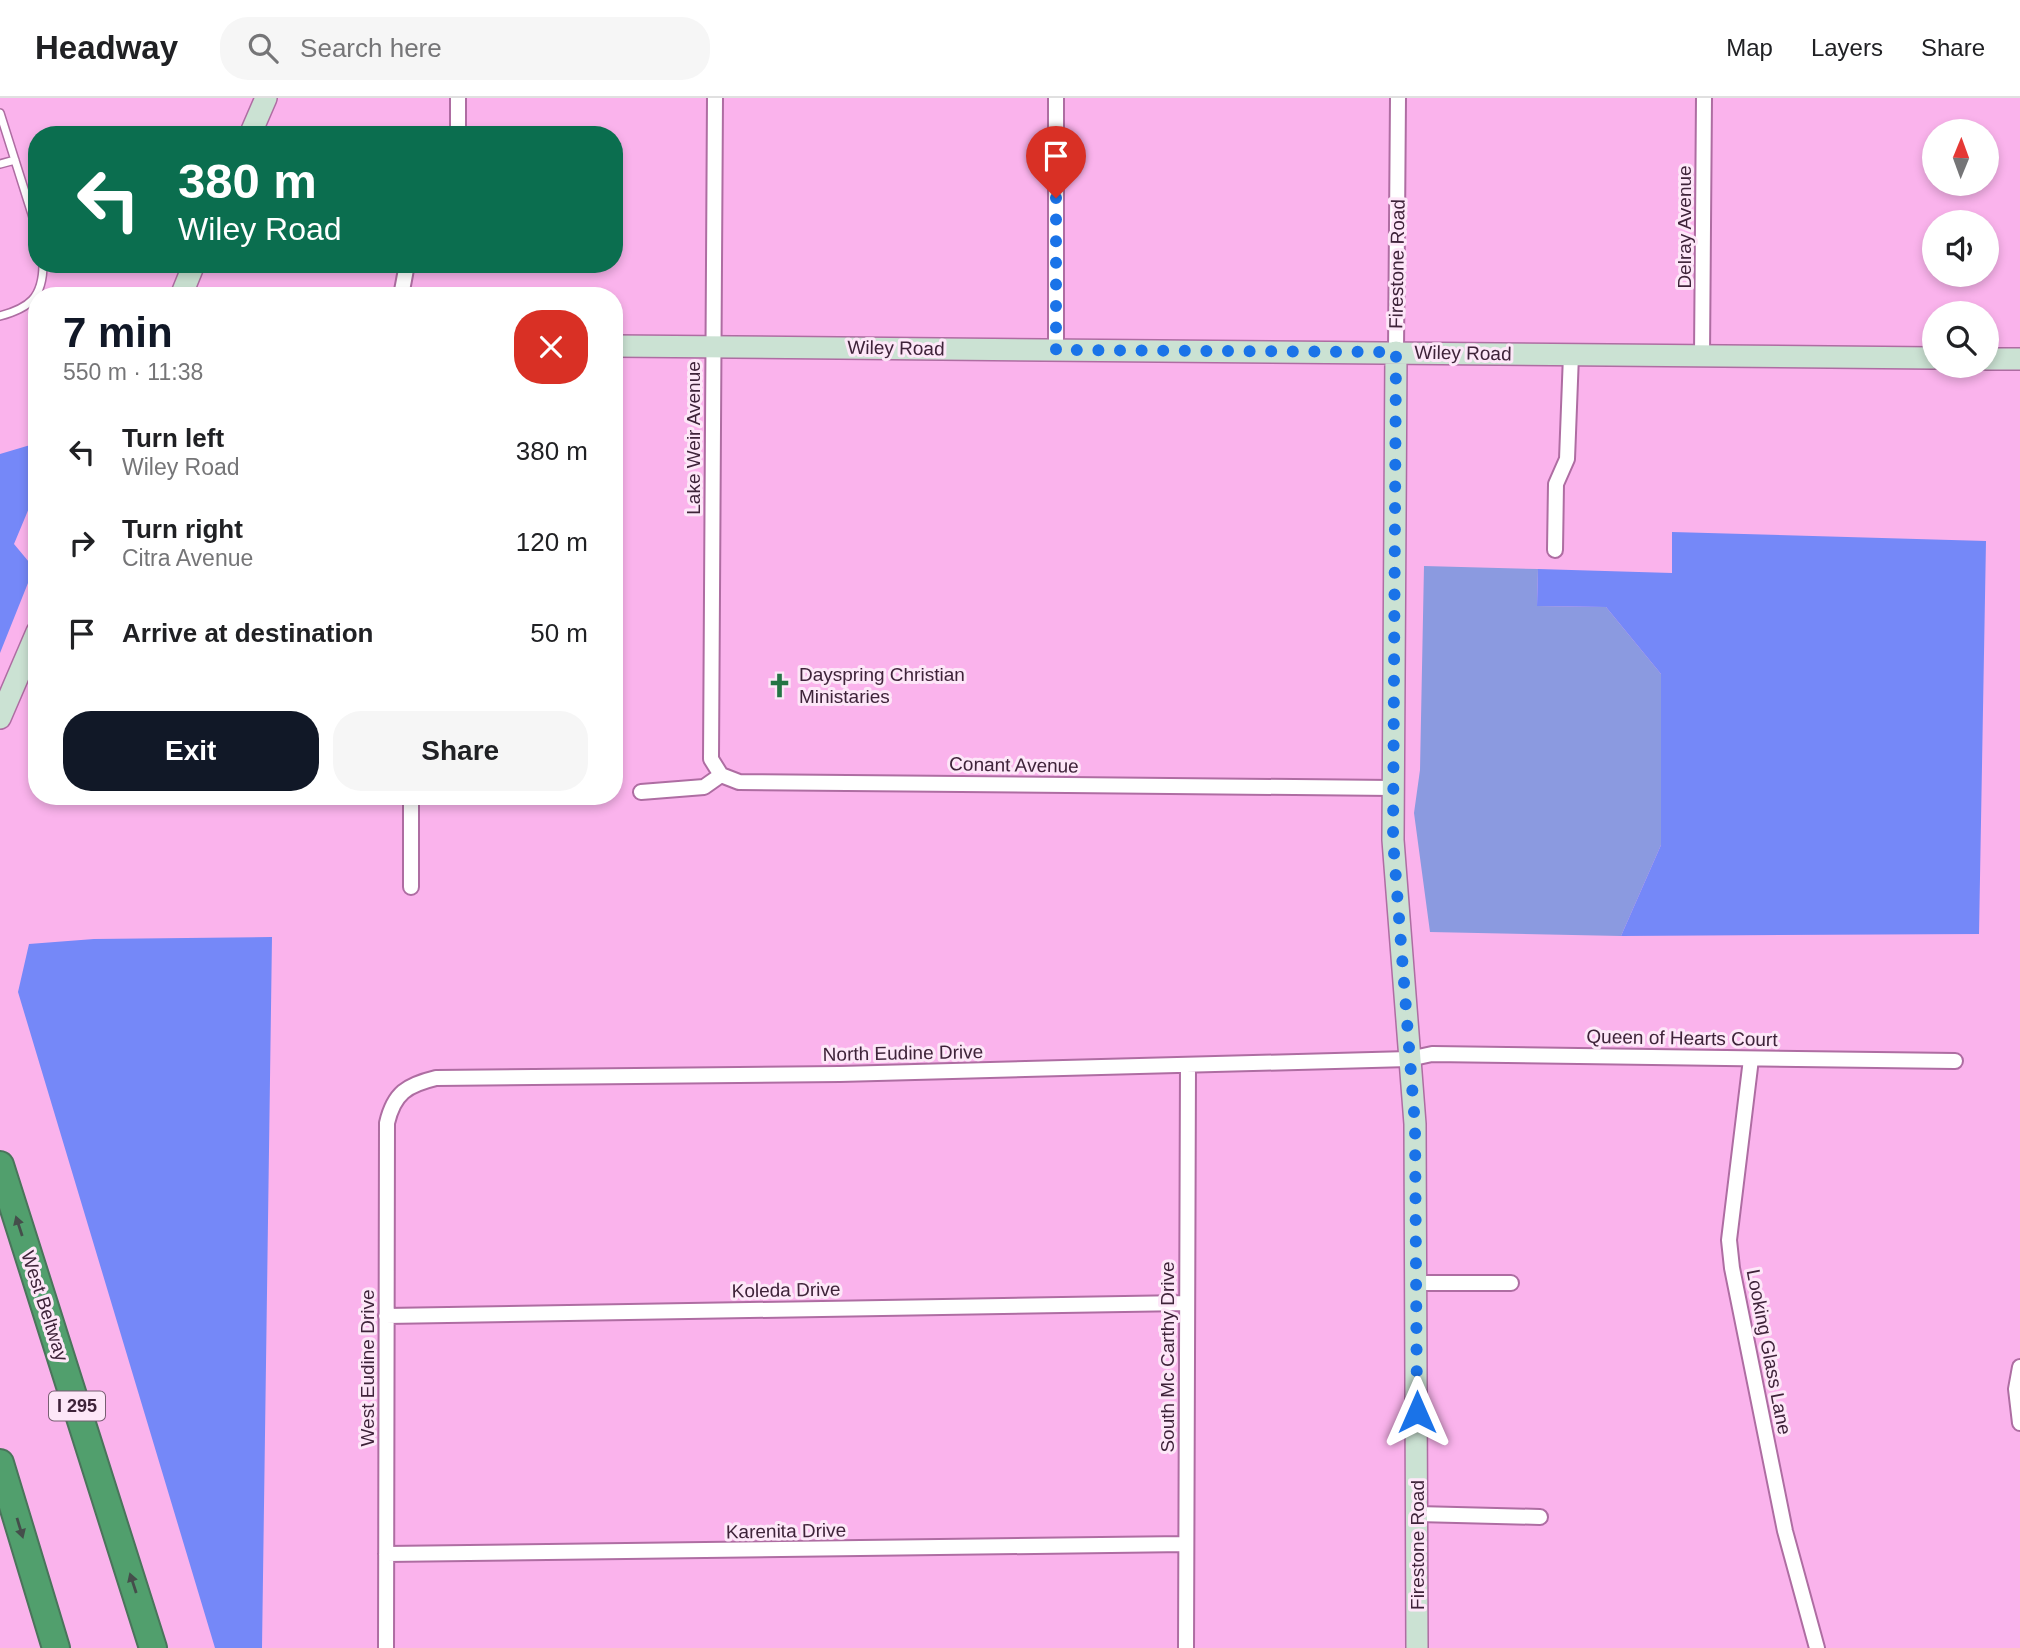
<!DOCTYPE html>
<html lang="en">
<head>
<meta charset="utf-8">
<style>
  body { margin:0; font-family:Helvetica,sans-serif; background:#f6f6f6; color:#202124; height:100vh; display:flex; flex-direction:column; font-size:26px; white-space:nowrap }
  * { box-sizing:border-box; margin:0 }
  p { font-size:23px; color:#757577 }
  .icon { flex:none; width:38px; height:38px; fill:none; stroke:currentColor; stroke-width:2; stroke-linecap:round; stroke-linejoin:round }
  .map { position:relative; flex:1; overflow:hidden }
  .drawer { position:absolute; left:28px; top:189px; width:595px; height:518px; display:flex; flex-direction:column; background:#fff; border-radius:28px; box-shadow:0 4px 10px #0003 }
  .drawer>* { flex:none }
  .top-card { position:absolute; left:28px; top:28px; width:595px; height:147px; border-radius:28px; box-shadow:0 4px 10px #0003; background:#0b6e4f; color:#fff; overflow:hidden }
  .needle { width:46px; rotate:1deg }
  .tools { position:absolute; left:1922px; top:21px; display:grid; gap:14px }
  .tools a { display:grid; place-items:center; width:77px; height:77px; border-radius:50%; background:#fff; box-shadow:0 4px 10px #0003; font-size:35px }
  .pin { position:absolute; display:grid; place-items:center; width:60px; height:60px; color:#fff; margin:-72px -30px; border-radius:50% 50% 50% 0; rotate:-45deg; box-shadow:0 0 7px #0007 }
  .pin .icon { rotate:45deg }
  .me { position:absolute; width:77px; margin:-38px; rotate:0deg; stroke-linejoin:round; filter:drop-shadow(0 0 5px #0008) }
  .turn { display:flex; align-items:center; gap:24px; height:147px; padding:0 35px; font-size:32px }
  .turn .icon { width:91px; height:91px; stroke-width:2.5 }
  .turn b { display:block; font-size:49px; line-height:60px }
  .round { display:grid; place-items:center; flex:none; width:74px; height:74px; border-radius:28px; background:#f6f6f6 }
  .overview { display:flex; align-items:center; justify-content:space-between; height:119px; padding:0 35px }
  h1 { font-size:42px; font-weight:700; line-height:52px; color:#111827 }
  .cta { display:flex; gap:14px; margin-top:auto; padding:14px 35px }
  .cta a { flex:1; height:80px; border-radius:28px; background:#111827; color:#fff; font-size:28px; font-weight:700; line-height:80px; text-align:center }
  .cta a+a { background:#f6f6f6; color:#202124 }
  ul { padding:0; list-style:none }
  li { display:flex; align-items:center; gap:21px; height:91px; padding:0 35px }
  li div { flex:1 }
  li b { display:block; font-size:26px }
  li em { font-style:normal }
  header { display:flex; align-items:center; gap:42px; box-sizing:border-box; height:98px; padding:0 35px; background:#fff; border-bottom:2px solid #e0e0e0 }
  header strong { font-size:33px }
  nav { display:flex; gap:38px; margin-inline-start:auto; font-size:24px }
  .search { width:490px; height:63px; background:#f6f6f6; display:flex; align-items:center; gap:18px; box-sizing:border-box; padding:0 24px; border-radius:28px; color:#757577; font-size:26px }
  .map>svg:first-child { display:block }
  .green { fill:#8b9ae0 }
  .forest { fill:#7588f8 }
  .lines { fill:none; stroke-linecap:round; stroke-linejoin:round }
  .lane-casing { stroke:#ae6da2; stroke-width:10 }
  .street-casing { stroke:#ae6da2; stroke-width:18 }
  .secondary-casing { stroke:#ae6da2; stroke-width:24 }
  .highway-casing { stroke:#4a745b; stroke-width:30 }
  .lane { stroke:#fff; stroke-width:7 }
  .street { stroke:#fff; stroke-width:14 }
  .secondary { stroke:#cbe2d3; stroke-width:21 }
  .highway { stroke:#519f6d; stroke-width:26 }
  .oneway { fill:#454e4b }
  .route { stroke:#1a73e8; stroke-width:12; stroke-dasharray:0 21.6 }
  .labels { text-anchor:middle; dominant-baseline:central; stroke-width:6; stroke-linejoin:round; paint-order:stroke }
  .shield { fill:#fde7f8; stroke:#775e72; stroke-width:2 }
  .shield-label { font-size:18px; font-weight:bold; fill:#3e2339 }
  .street-label { font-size:19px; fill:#3e2339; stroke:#fde7f8 }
  .poi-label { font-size:19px; fill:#3e2339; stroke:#fde7f8; text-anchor:start }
</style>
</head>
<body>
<header>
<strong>Headway</strong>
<div class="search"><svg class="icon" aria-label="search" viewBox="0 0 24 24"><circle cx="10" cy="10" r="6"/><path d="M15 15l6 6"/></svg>Search here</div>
<nav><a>Map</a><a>Layers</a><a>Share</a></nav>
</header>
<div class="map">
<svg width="2020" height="1550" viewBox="0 0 2020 1550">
  <rect width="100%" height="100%" fill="#fab3ec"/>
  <!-- green -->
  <path class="green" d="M 1424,468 L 1538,471 L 1537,508 L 1606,509 L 1661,576 L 1661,747 L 1621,838 L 1430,834 L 1414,715 L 1420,672 Z"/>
  <!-- forest -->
  <path class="forest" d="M 37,345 L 37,391 L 14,446 L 34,470 L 0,555 L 0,356 Z
    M 1672,434 L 1986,443 L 1979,836 L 1621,838 L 1661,747 L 1661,576 L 1606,509 L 1537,508 L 1538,471 L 1672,475 Z
    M 272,839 L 262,1550 L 215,1550 L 18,894 L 29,846 L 94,841 Z"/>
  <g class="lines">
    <defs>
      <path id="lane" d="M 0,15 L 37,132
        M 0,66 L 15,62
        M 0,218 C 29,210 43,200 43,166"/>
      <path id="street" d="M 715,0 L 711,661 L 721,677
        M 458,37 L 458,0
        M 401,198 L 407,166
        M 1056,252 L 1056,0
        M 1396,254 L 1398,0
        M 1702,258 L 1704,0
        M 1555,452 L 1556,386 L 1567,361 L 1571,257
        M 721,677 L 739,684 L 1393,690
        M 641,694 L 704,689 L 721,677
        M 411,789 L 411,698
        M 1751,961 L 1729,1142 L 1732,1170 L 1785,1433 L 1817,1550
        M 1416,1185 L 1511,1185
        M 386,1218 L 1186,1205
        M 2020,1269 L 2016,1291 L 2020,1325
        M 1417,1416 L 1540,1419
        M 386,1456 L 1186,1446
        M 386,1550 L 387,1025 C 394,995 407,987 436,980 L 840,976 L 1409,961 L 1432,956 L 1955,963
        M 1186,1550 L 1188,967"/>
      <path id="secondary" d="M 250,37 L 266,0
        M 181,198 L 194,166
        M 614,248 L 1934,260
        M 1396,254 L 1393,742 L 1415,1026 L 1417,1550
        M 1986,261 L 2020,261
        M 0,620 L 37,534"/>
      <path id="highway" d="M 0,1067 L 153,1550
        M 0,1365 L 56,1550"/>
    </defs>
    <!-- lane casing -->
    <use href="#lane" class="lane-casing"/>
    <!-- street casing -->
    <use href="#street" class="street-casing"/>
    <!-- secondary casing -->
    <use href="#secondary" class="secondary-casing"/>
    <!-- highway casing -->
    <use href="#highway" class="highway-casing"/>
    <!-- lane -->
    <use href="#lane" class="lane"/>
    <!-- street -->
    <use href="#street" class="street"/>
    <!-- secondary -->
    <use href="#secondary" class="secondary"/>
    <!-- highway -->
    <use href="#highway" class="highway"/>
  </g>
  <!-- one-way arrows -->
  <defs><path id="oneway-solid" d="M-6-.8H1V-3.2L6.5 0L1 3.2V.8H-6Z" transform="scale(1.75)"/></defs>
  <g class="oneway">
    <use href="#oneway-solid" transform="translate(19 1128) rotate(-108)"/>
    <use href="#oneway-solid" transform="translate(20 1430) rotate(73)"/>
    <use href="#oneway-solid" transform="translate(133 1485) rotate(-108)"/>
  </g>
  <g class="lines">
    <!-- route -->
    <path class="route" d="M 1056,100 L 1056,252 L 1396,254 L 1393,742 L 1415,1027 L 1417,1314"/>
  </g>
  <!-- icons -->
  <defs>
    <symbol id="church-bare" viewBox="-9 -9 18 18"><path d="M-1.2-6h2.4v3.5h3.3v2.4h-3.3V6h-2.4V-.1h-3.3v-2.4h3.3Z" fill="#247545" stroke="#fde7f8" stroke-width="2.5" paint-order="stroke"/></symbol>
  </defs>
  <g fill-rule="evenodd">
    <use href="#church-bare" x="762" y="570" width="35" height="35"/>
  </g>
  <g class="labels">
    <!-- shield labels -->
    <rect class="shield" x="49" y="1293.5" width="56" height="29" rx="5"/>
    <g class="shield-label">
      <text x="77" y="1308">I 295</text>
    </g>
    <!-- street labels -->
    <g class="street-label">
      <text transform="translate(1684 129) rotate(-90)">Delray Avenue</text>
      <text transform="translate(1397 166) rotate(-89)">Firestone Road</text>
      <text transform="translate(896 250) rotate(1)">Wiley Road</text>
      <text transform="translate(1463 255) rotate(1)">Wiley Road</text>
      <text transform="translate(693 340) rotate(-90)">Lake Weir Avenue</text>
      <text transform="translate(1014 667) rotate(1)">Conant Avenue</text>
      <text transform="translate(1682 940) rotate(1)">Queen of Hearts Court</text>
      <text transform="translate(903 955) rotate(-1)">North Eudine Drive</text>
      <text transform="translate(786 1192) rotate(-1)">Koleda Drive</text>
      <text transform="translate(45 1208) rotate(72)">West Beltway</text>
      <text transform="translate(1769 1254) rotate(79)">Looking Glass Lane</text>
      <text transform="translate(1167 1259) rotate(-90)">South Mc Carthy Drive</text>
      <text transform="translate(367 1270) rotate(-90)">West Eudine Drive</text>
      <text transform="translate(786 1433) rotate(-1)">Karenita Drive</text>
      <text transform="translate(1417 1447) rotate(-90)">Firestone Road</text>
    </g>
    <!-- poi labels -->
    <g class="poi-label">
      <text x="799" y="576">Dayspring Christian<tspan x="799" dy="22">Ministaries</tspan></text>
    </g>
  </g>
</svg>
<div class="tools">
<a><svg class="needle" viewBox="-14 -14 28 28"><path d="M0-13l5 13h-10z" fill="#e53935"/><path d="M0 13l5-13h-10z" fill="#757577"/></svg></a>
<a><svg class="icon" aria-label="sound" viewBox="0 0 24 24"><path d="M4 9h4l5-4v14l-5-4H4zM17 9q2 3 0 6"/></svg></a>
<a><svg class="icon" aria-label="search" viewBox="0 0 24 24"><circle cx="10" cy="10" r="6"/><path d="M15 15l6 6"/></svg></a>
</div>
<div class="pin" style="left:1056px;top:100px;background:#d93025"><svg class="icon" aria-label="arrive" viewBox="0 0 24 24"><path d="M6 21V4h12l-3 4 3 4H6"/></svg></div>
<svg class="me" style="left:1417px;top:1314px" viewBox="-20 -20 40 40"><path d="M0-17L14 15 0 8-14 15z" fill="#1a73e8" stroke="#fff" stroke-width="4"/></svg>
<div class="top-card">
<div class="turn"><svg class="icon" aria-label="left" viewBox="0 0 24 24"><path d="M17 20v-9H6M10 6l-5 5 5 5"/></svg><div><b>380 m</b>Wiley Road</div></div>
</div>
<section class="drawer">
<div class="overview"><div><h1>7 min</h1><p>550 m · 11:38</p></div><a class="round" style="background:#d93025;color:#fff"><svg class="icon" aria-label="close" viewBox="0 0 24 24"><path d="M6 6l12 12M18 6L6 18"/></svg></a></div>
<ul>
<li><svg class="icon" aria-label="left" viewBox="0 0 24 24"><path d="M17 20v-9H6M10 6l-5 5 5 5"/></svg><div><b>Turn left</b><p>Wiley Road</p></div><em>380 m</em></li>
<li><svg class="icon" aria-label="right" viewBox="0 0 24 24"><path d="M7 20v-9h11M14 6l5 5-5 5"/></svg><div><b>Turn right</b><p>Citra Avenue</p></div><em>120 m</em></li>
<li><svg class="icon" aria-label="arrive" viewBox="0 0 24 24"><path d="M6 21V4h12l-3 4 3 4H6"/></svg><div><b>Arrive at destination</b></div><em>50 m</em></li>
</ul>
<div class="cta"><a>Exit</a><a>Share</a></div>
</section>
</div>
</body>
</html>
